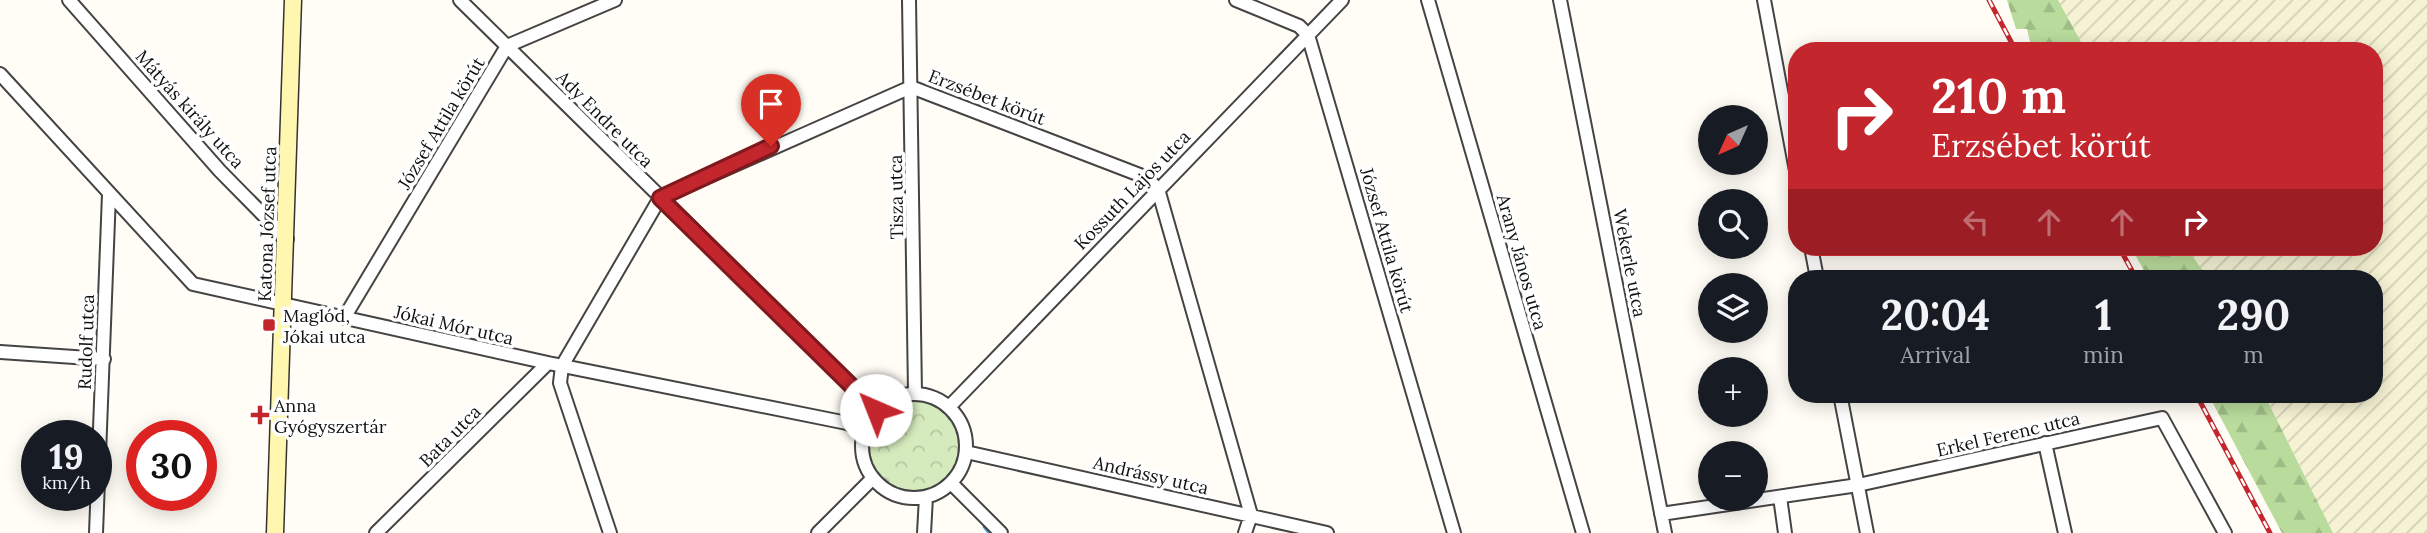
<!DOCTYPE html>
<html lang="en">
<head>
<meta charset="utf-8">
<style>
  body { margin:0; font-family:Lora,serif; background:#242831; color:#f1f3f6; height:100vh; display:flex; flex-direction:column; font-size:26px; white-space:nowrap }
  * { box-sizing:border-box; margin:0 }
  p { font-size:23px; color:#9ea1a6 }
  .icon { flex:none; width:38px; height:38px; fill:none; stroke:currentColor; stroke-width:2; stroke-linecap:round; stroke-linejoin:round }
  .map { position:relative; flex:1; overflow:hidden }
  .details { position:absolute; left:1788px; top:270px; width:595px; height:133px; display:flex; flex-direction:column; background:#171b24; border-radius:28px; box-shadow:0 4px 18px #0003 }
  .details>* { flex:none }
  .guide { position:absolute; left:1788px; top:42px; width:595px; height:214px; border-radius:28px; box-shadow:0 4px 18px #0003; background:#c4262e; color:#fff; overflow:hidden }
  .needle { width:46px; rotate:225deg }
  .controls { position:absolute; left:1698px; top:105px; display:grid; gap:14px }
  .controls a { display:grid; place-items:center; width:70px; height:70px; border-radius:50%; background:#171b24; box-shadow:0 4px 18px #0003; font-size:35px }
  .speed { position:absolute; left:21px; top:420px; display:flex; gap:14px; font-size:35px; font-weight:700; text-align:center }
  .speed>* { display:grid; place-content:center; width:91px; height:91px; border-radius:50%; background:#171b24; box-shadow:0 4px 18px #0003; line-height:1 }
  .speed small { font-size:18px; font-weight:400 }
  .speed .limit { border:10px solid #d22; background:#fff; color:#111 }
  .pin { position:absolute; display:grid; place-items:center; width:60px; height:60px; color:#fff; margin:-72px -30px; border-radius:50% 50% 50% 0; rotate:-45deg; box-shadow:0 0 7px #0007 }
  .pin .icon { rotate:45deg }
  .me { position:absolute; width:77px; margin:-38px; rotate:316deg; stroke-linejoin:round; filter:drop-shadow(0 0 5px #0008) }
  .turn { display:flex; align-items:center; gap:24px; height:147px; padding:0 28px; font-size:32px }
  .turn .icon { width:91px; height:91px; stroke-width:2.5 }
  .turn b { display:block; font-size:49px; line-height:60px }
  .lanes { display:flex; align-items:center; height:66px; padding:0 28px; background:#0003; justify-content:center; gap:35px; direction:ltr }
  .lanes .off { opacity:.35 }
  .eta { display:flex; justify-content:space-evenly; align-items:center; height:119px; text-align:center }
  .eta b { font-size:42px; font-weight:700; line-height:49px }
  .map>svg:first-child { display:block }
  .farmland { fill:url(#farmland-furrows) }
  .forest { fill:url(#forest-firs) }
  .park { fill:url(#park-crowns) }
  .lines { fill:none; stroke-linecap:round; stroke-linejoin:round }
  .stream { stroke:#3f96cf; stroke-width:2.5 }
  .minor-casing { stroke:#444; stroke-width:16 }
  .secondary-casing { stroke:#333; stroke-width:19 }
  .minor { stroke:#fff; stroke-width:12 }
  .secondary { stroke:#fff6b0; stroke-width:16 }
  .rail-casing { stroke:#c4262e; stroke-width:5 }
  .rail { stroke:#fff; stroke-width:2.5; stroke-dasharray:8; stroke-linecap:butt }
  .route-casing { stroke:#7f191e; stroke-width:18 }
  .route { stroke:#c4262e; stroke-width:12 }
  .poi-dot { fill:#c4262e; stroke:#fff; stroke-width:2.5 }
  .labels { text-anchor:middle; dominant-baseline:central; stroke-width:7; stroke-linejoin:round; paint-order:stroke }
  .street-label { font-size:18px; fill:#111; stroke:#fff }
  .poi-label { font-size:18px; fill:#111; stroke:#fff; text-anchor:start }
</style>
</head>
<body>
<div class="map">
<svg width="2427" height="533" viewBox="0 0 2427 533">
  <defs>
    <pattern id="farmland-furrows" width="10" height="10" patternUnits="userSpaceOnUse" patternTransform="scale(1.75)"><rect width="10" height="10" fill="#f6f3d4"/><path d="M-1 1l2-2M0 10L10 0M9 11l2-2" fill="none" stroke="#d2cfb5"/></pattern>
    <pattern id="forest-firs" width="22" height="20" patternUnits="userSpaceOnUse" patternTransform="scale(1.75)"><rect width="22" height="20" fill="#b9dc9c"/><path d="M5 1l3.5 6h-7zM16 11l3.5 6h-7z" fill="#9ebc85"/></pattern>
    <pattern id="park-crowns" width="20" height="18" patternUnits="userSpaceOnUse" patternTransform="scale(1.75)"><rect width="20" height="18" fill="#d5ebbd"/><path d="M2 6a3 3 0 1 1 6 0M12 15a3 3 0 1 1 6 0" fill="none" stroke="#b6c8a1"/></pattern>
  </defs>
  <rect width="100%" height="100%" fill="#fffdf5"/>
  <!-- farmland -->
  <path class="farmland" d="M 2058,0 L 2427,0 L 2427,533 L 2333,533 L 2264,394 L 2375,394 L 2375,278 L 2208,278 L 2186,247 L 2375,247 L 2375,51 L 2086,51 Z"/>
  <!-- forest -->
  <path class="forest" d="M 2007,0 L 2058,0 L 2086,51 L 2032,51 L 2027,29 L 2016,29 Z
    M 2131,247 L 2186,247 L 2208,278 L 2148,278 Z
    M 2208,394 L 2264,394 L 2333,533 L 2282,533 Z"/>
  <!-- park -->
  <path class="park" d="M866 447a47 47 0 1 1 94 0a47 47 0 1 1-94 0Z"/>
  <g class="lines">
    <!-- stream -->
    <path class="stream" d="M 984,527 L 989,533"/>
    <defs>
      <path id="minor" d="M 69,0 L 220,171 L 287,239
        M 460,0 L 876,409
        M 909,0 L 915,393
        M 1236,0 L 1299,26 L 1308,35 L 1454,533
        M 1428,0 L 1583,533
        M 1560,0 L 1665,533
        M 1764,0 L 1797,176
        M 0,74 L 193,284 L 548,363 L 847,423 L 864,430
        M 1811,247 L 1817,278
        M 344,318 L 507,46 L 615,0
        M 0,352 L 104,359
        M862 446a52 52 0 1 1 104 0a52 52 0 1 1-104 0Z
        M 1840,394 L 1867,533
        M 949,407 L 1342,0
        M 2045,443 L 2065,533
        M 966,452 L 1327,533
        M 951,483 L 1001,533
        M 1780,497 L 1785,533
        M 1661,514 L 1858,485 L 2162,418 L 2225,533
        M 96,533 L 109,194
        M 376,533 L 548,363
        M 610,533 L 560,383 L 562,366 L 660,198 L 911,87 L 1145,177 L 1158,189 L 1251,515 L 1245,533
        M 818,533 L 873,478
        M 924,533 L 926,497"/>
      <path id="secondary" d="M 275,533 L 293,0"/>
    </defs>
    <!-- minor casing -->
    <use href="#minor" class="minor-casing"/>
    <!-- secondary casing -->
    <use href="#secondary" class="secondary-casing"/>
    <!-- minor -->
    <use href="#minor" class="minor"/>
    <!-- secondary -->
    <use href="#secondary" class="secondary"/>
    <defs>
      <path id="rail" d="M 1989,0 L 2016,51
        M 2119,247 L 2136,278
        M 2196,394 L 2270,533"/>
    </defs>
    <!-- rail casing -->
    <use href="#rail" class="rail-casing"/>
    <!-- rail -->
    <use href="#rail" class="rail"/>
  </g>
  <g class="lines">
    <defs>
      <path id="route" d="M 771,146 L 660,198 L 876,410"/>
    </defs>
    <!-- route casing -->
    <use href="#route" class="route-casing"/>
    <!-- route -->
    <use href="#route" class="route"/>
  </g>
  <!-- markers -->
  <g class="poi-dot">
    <rect x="262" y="318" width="14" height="14" rx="3.5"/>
    <path d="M256.5 404.5h7v7h7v7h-7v7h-7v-7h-7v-7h7z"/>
  </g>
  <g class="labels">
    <!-- street labels -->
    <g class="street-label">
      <text transform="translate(987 97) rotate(21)">Erzsébet körút</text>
      <text transform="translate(190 109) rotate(48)">Mátyás király utca</text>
      <text transform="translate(605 119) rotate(45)">Ady Endre utca</text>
      <text transform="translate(441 123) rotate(-59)">József Attila körút</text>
      <text transform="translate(1132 190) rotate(-46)">Kossuth Lajos utca</text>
      <text transform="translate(896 197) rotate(-91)">Tisza utca</text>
      <text transform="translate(267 224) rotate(-88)">Katona József utca</text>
      <text transform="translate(1387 240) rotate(74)">József Attila körút</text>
      <text transform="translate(1522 262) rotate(74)">Arany János utca</text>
      <text transform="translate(1630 263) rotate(79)">Wekerle utca</text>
      <text transform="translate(454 325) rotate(13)">Jókai Mór utca</text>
      <text transform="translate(86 342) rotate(-88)">Rudolf utca</text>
      <text transform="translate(2008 434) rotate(-13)">Erkel Ferenc utca</text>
      <text transform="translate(450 436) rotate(-45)">Bata utca</text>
      <text transform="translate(1151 475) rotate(13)">Andrássy utca</text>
    </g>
    <!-- poi labels -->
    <g class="poi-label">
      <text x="283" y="315">Maglód,<tspan x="283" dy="21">Jókai utca</tspan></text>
      <text x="274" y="405">Anna<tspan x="274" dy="21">Gyógyszertár</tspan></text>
    </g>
  </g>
</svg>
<div class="controls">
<a><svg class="needle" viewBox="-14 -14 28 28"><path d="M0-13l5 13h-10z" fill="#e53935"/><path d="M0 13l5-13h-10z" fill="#9ea1a6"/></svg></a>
<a><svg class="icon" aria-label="search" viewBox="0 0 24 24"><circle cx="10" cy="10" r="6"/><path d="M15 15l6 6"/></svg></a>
<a><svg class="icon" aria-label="layers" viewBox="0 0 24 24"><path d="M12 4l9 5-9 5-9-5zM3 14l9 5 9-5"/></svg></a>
<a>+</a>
<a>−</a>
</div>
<div class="speed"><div>19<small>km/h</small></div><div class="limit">30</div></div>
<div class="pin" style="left:771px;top:146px;background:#d93025"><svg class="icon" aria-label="arrive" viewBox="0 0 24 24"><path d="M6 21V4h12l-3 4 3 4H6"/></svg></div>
<svg class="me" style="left:876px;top:410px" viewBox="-20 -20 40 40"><circle r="19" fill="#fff"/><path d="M0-13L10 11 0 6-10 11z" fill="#c4262e"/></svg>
<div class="guide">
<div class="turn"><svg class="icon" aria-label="right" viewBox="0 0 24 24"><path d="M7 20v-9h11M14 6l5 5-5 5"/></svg><div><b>210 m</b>Erzsébet körút</div></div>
<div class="lanes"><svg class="icon off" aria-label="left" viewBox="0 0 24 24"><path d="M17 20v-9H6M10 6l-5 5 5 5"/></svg><svg class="icon off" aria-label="ahead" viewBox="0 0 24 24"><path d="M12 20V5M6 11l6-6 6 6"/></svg><svg class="icon off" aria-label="ahead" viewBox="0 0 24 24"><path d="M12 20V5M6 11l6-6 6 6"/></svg><svg class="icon" aria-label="right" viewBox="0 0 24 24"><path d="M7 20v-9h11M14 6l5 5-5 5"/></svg></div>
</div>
<section class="details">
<div class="eta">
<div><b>20:04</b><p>Arrival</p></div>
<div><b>1</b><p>min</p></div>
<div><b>290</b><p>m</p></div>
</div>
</section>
</div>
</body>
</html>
